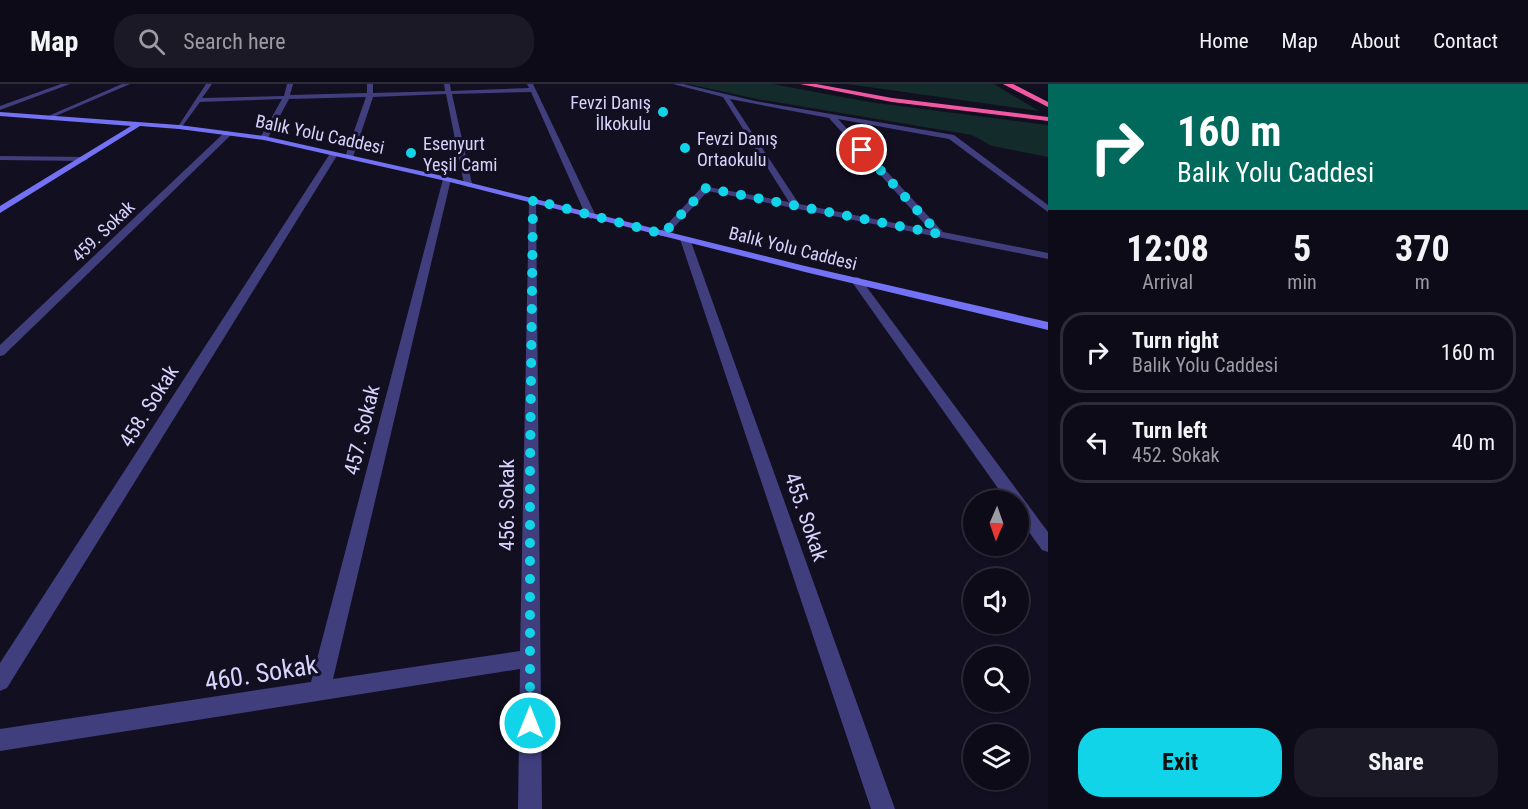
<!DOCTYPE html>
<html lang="en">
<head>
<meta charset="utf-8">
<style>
  body { margin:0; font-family:"Roboto Condensed",sans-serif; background:#1c1926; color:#f1f3f6; height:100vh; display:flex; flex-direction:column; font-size:22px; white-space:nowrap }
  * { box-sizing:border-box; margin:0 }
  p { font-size:20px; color:#9b9ba2 }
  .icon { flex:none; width:33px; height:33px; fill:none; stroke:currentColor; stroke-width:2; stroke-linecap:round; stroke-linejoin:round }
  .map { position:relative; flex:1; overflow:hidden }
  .details { display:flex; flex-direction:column; background:#0e0b19; width:480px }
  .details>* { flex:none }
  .banner { background:#00695c; color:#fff; overflow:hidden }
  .needle { width:39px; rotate:182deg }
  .buttons { position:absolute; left:963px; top:406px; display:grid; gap:12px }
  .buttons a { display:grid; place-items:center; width:66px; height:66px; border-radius:50%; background:#0e0b19; box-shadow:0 2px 4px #0004,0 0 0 2px #2e2b38; font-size:30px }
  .pin { position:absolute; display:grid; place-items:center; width:51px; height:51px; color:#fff; margin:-26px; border:3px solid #fff; border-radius:50%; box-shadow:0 2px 6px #0007 }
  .me { position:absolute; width:66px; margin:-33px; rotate:0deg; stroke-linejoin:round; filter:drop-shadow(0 0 4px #0008) }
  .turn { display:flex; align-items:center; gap:21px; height:126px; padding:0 30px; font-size:27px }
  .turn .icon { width:78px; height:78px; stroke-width:2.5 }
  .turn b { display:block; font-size:42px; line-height:51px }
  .eta { display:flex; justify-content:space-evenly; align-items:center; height:102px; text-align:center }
  .eta b { font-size:36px; font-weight:700; line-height:42px }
  .cta { display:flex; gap:12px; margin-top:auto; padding:12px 30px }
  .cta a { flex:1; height:69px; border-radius:24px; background:#12d4e9; color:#111; font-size:24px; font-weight:700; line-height:69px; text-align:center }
  .cta a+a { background:#1c1926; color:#f1f3f6 }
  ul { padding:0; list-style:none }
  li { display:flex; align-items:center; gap:18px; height:81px; margin:0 12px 9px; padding:0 18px; border:3px solid #2e2b38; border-radius:24px }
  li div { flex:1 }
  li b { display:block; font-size:22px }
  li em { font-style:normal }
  header { display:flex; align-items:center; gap:36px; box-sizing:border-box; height:84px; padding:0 30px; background:#0e0b19; border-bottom:2px solid #2e2b38 }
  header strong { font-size:28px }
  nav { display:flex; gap:33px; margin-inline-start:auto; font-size:21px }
  .search { width:420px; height:54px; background:#1c1926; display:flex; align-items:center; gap:15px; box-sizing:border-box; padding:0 21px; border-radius:24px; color:#9b9ba2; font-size:22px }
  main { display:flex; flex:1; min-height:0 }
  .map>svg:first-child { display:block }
  .green { fill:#132b2a }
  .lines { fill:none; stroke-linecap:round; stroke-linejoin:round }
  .street { fill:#403e7d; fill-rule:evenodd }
  .secondary { fill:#7472f4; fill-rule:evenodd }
  .highway { fill:#f258a2; fill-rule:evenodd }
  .route { stroke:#12d4e9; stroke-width:10; stroke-dasharray:0 18 }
  .poi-dot { fill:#12d4e9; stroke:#120f21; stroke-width:2 }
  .labels { text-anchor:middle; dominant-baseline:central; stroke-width:6; stroke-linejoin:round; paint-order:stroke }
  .far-poi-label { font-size:18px; fill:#d8d3fc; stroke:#120f21; text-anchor:start }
  .far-street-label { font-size:18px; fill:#d8d3fc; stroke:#120f21 }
  .street-label { font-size:21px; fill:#d8d3fc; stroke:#120f21 }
  .near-street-label { font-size:26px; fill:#d8d3fc; stroke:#120f21 }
</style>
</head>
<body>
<header>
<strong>Map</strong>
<div class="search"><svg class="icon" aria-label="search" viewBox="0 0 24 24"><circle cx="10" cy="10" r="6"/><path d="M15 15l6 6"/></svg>Search here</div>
<nav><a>Home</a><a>Map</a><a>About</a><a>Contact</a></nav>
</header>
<main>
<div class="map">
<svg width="1048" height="725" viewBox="0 0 1048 725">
  <rect width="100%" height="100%" fill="#120f21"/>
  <!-- green -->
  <path class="green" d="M 688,0 L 773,0 L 869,18 L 1048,41 L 1048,73 L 992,62 L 972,51 L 757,15 Z
    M 847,0 L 994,0 L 1039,27 Z"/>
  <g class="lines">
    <!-- street -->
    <path class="street" d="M 61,0 L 70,0 L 0,26 L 0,22 Z
      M 122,0 L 130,0 L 51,34 L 46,33 Z
      M 206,0 L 212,0 L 202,14 L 284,12 L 287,0 L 293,0 L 290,11 L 367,9 L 367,0 L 373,0 L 373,9 L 445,7 L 444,0 L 450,0 L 451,7 L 529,4 L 527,0 L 533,0 L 596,132 L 591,135 L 586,132 L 531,8 L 452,10 L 472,100 L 468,103 L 464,100 L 446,10 L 373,13 L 353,73 L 349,75 L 345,73 L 366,13 L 289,15 L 268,54 L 264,56 L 260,54 L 282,15 L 200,18 L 181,44 L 177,44 Z
      M 673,0 L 683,0 L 755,17 L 954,51 L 1048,121 L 1048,128 L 949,55 L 838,35 L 943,148 L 1048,169 L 1048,175 L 708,107 L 666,152 L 660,152 L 660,148 L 703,102 L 789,118 L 723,13 ZM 730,15 L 829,34 L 930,146 L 799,120 Z
      M 226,47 L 233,49 L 4,271 L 0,272 L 0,261 Z
      M 331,68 L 338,70 L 7,604 L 0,607 L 0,579 Z
      M 0,72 L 84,73 L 88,75 L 84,77 L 0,76 Z
      M 447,93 L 451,95 L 333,595 L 520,567 L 529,116 L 536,114 L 542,725 L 518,725 L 520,585 L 0,667 L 0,645 L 311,598 L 443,95 Z
      M 682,153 L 690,155 L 895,725 L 871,725 L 680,155 Z
      M 856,193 L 860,194 L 1048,448 L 1048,468 L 1042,466 L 1018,433 L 1018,417 L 1007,417 L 852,198 L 851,196 Z"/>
    <!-- secondary -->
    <path class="secondary" d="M 0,28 L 179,41 L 264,52 L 447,93 L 805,182 L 1048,238 L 1048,246 L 805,188 L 446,97 L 264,56 L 179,45 L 140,42 L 0,129 L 0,122 L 131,42 L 0,32 Z"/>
    <!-- highway -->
    <path class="highway" d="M 800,0 L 816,0 L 892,14 L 1048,33 L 1048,37 L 892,18 Z
      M 1003,0 L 1013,0 L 1048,18 L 1048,23 Z"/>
  </g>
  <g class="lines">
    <!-- route -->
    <path class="route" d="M 530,639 L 530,386 L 533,116 L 663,150 L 706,104 L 939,150 L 862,66"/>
  </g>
  <!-- markers -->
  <g class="poi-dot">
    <circle cx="663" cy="28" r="6"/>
    <circle cx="685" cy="64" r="6"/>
    <circle cx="411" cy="69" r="6"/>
  </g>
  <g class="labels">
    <!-- far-poi labels -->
    <g class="far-poi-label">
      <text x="651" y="18" text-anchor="end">Fevzi Danış<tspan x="651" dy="21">İlkokulu</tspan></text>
      <text x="697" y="54">Fevzi Danış<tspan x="697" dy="21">Ortaokulu</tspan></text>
      <text x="423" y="59">Esenyurt<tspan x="423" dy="21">Yeşil Cami</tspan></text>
    </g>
    <!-- far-street labels -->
    <g class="far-street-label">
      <text transform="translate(320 50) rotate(12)">Balık Yolu Caddesi</text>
      <text transform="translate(103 147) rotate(-44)">459. Sokak</text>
      <text transform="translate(793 164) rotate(14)">Balık Yolu Caddesi</text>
    </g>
    <!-- street labels -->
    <g class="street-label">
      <text transform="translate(149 322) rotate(-58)">458. Sokak</text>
      <text transform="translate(362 346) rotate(-76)">457. Sokak</text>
      <text transform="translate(507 421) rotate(-90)">456. Sokak</text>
      <text transform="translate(806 433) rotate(71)">455. Sokak</text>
    </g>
    <!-- near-street labels -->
    <g class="near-street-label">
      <text transform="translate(261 589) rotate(-9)">460. Sokak</text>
    </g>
  </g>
</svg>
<div class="buttons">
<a><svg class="needle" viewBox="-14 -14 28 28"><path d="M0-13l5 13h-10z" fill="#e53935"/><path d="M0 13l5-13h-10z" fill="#9b9ba2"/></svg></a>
<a><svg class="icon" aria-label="sound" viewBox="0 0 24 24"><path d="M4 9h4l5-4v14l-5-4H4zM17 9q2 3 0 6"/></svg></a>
<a><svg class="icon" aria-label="search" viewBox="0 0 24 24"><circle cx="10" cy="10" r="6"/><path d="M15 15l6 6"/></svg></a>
<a><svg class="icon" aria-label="layers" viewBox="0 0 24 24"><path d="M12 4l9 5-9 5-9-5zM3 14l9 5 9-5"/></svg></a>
</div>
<div class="pin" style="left:862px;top:66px;background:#d93025"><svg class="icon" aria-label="arrive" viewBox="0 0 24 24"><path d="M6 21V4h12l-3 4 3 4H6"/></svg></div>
<svg class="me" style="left:530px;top:639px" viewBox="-20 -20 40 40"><circle r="17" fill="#12d4e9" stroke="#fff" stroke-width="3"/><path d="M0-11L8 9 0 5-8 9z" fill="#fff"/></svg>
</div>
<section class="details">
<div class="banner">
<div class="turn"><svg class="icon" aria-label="right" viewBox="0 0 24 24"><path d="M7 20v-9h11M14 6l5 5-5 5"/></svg><div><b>160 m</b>Balık Yolu Caddesi</div></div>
</div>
<div class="eta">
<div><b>12:08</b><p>Arrival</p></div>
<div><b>5</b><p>min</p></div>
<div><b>370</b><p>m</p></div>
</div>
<ul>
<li><svg class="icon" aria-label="right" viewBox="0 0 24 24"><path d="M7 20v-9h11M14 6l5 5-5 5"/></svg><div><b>Turn right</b><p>Balık Yolu Caddesi</p></div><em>160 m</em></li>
<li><svg class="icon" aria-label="left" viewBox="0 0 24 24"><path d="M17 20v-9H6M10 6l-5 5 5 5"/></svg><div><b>Turn left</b><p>452. Sokak</p></div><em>40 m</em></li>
</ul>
<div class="cta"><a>Exit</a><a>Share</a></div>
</section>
</main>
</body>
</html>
